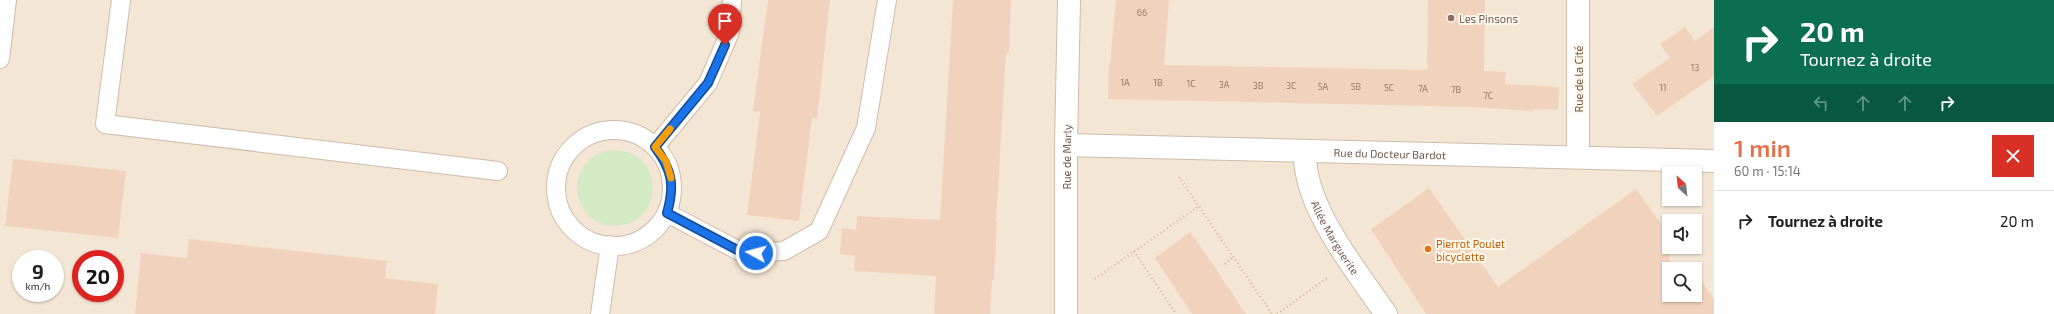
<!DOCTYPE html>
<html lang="fr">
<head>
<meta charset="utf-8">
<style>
  body { margin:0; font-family:"Exo 2",sans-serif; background:#f6f6f6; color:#222; height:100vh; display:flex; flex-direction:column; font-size:15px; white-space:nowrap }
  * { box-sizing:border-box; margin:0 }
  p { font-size:13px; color:#767676 }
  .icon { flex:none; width:22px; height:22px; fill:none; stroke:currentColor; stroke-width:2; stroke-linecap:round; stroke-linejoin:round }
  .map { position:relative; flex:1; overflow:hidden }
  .sheet { display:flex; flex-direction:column; background:#fff; width:340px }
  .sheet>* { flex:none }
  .guide { background:#0b6e4f; color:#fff; overflow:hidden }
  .needle { width:26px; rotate:333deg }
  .buttons { position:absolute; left:1662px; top:166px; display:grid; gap:8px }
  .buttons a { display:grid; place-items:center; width:40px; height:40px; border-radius:0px; background:#fff; box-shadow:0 1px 3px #0004; font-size:20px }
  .speed { position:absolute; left:12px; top:250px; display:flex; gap:8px; font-size:20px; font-weight:700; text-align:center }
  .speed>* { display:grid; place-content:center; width:52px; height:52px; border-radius:50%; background:#fff; box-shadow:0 1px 3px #0004; line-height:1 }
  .speed small { font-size:10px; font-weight:400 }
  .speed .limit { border:6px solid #d22; background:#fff; color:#111 }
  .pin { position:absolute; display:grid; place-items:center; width:34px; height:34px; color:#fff; margin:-41px -17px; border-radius:50% 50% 50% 0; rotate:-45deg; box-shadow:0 0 4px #0007 }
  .pin .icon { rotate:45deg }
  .me { position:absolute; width:44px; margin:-22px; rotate:277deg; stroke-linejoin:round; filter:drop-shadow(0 0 3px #0008) }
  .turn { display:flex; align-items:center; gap:14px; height:84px; padding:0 20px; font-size:18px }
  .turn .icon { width:52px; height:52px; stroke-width:2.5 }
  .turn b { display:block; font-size:28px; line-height:34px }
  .lanes { display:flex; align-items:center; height:38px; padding:0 20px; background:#0003; justify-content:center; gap:20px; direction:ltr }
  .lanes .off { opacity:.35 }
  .round { display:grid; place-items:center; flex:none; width:42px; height:42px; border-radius:0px; background:#f6f6f6 }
  .summary { display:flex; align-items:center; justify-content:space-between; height:68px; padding:0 20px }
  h1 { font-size:24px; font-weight:600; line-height:30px; color:#e5714c }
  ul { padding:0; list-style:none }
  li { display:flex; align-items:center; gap:12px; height:60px; padding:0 20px; border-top:1px solid #e0e0e0 }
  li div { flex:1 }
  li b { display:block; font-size:15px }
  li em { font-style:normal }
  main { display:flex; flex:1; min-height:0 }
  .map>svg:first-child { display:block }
  .residential { fill:#f4e6d4; fill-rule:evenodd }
  .green { fill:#d3eac4 }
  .building { fill:#f1d3bd }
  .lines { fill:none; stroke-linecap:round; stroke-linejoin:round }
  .lane-casing { stroke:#cebcac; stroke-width:20 }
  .street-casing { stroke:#cebcac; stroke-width:24 }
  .path { stroke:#d7b7a0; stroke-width:2.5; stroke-dasharray:1 3; stroke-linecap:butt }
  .lane { stroke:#fff; stroke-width:18 }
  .street { stroke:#fff; stroke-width:22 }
  .route-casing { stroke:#114b97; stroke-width:10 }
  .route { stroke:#1a73e8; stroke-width:7 }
  .slow { stroke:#f59e0b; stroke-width:7 }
  .education-dot { fill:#8d6e63; stroke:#fff8ec; stroke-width:1.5 }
  .food-dot { fill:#e8710a; stroke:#fff8ec; stroke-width:1.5 }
  .labels { text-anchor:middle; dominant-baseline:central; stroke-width:4; stroke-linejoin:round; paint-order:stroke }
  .number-label { font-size:9px; fill:#947968 }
  .education-label { font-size:11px; fill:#785e54; stroke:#fff8ec; text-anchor:start }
  .street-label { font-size:11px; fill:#755b4b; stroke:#fff8ec }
  .food-label { font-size:11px; fill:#c56008; stroke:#fff8ec; text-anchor:start }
</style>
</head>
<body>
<main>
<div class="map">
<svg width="1714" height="314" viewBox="0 0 1714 314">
  <rect width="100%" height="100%" fill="#fcf4e6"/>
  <!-- residential -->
  <path class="residential" d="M 0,0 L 1714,0 L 1714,314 L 0,314 ZM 1669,173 L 1695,173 L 1695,199 L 1669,199 ZM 1669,221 L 1695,221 L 1695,247 L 1669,247 ZM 21,259 L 55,259 L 55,293 L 21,293 ZM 81,259 L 115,259 L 115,293 L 81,293 ZM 1669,269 L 1695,269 L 1695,295 L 1669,295 Z"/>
  <!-- green -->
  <path class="green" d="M577 188a38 38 0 1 1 76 0a38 38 0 1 1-76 0Z"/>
  <!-- building -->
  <path class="building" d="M 768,0 L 830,0 L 817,119 L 812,118 L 799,221 L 747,215 L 760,112 L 753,111 Z
    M 953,0 L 1011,0 L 1009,53 L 1006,53 L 996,222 L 997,222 L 994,280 L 992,280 L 990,314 L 934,314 L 936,276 L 854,271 L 855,256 L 840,254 L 842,228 L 856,230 L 857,216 L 940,220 Z
    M 1116,0 L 1169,0 L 1164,65 L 1427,70 L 1428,0 L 1485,0 L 1484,71 L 1506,72 L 1505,84 L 1559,87 L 1558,110 L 1533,109 L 1533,111 L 1471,107 L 1108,99 L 1109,64 L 1110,64 Z
    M 1685,27 L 1695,41 L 1714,27 L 1714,76 L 1657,116 L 1632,84 L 1670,58 L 1660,44 Z
    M 13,159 L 126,171 L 118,238 L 5,226 Z
    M 1429,188 L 1498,287 L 1636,189 L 1669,235 L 1669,295 L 1695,295 L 1695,276 L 1697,274 L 1714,299 L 1714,314 L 1426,314 L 1371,229 Z
    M 1190,232 L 1212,263 L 1246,314 L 1192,314 L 1155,258 Z
    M 189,239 L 387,261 L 385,278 L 438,284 L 435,314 L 135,314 L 141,253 L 187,258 Z"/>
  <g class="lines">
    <defs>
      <path id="lane" d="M 121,0 L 105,124 L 498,171
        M 0,59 L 7,0
        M556 188a58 58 0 1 1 116 0a58 58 0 1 1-116 0Z
        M 655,147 L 708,83 L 730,32 L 732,0
        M 667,213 L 743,253 L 784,251 L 819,231 L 866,128 L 887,0
        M 600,314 L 610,245"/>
      <g id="street">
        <path d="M 1578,0 L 1578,157"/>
        <path id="s1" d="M 1066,145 L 1714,161"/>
        <path id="s2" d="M 1305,152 C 1303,206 1356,270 1386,314"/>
        <path id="s3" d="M 1066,314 L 1066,145 L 1069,0"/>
      </g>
    </defs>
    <!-- lane casing -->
    <use href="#lane" class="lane-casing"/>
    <!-- street casing -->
    <use href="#street" class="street-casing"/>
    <!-- path -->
    <path class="path" d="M 1179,177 L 1272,314
      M 1134,251 L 1176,314
      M 1225,264 L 1233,257
      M 1095,279 L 1199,206
      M 1277,314 L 1327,278"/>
    <!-- lane -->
    <use href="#lane" class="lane"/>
    <!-- street -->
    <use href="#street" class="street"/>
  </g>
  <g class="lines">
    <defs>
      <path id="route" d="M 725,45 L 708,83 L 655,147 C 672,170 675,185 667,213 L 743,253 L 756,253"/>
    </defs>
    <!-- route casing -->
    <use href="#route" class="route-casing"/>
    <!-- route -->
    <use href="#route" class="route"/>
    <!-- slow -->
    <path class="slow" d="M 670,129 L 655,147 L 666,161 L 671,178"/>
  </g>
  <!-- markers -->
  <circle class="education-dot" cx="1451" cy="18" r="4"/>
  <circle class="food-dot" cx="1428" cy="249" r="4"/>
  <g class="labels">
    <!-- number labels -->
    <g class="number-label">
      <text x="1142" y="12">66</text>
      <text x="1695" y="67">13</text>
      <text x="1125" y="82">1A</text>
      <text x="1158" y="82">1B</text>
      <text x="1191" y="83">1C</text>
      <text x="1224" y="84">3A</text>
      <text x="1258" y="85">3B</text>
      <text x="1291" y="85">3C</text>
      <text x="1323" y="86">5A</text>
      <text x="1356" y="86">5B</text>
      <text x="1389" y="87">5C</text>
      <text x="1663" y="87">11</text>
      <text x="1423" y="88">7A</text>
      <text x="1456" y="89">7B</text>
      <text x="1488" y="95">7C</text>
    </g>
    <!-- education labels -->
    <g class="education-label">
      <text x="1459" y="18">Les Pinsons</text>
    </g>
    <!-- street labels -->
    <g class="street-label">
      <text transform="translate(1578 79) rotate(-90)">Rue de la Cité</text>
      <text stroke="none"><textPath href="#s1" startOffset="324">Rue du Docteur Bardot</textPath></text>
      <text stroke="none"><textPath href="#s3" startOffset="157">Rue de Marly</textPath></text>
      <text stroke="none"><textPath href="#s2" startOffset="92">Allée Marguerite</textPath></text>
    </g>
    <!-- food labels -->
    <g class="food-label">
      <text x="1436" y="243">Pierrot Poulet<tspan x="1436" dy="13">bicyclette</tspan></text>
    </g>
  </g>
</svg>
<div class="buttons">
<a><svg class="needle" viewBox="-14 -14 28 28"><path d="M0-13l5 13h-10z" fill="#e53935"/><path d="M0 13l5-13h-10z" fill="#767676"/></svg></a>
<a><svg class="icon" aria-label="sound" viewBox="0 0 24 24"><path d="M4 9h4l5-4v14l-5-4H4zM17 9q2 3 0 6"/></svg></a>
<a><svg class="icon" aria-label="search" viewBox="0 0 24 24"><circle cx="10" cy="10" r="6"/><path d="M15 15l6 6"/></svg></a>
</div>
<div class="speed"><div>9<small>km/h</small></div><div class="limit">20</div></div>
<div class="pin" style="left:725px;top:45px;background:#d93025"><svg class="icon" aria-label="arrive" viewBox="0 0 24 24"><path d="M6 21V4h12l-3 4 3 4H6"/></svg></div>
<svg class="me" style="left:756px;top:253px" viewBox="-20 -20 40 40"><circle r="17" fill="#1a73e8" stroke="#fff" stroke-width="3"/><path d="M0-11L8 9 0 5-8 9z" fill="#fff"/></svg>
</div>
<section class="sheet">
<div class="guide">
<div class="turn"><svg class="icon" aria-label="right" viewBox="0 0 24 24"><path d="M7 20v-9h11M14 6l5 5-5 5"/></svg><div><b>20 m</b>Tournez à droite</div></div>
<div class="lanes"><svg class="icon off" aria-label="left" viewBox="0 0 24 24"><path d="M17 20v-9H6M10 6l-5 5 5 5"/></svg><svg class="icon off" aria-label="ahead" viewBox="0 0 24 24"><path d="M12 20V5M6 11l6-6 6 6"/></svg><svg class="icon off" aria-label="ahead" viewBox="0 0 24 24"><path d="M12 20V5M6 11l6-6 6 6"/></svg><svg class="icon" aria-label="right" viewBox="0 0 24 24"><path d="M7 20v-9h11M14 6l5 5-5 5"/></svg></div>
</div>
<div class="summary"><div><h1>1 min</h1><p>60 m · 15:14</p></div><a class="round" style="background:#d93025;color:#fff"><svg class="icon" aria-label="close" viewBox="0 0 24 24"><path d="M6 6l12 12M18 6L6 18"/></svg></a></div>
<ul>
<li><svg class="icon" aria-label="right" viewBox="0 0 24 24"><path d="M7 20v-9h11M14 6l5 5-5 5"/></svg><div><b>Tournez à droite</b></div><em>20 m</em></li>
</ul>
</section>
</main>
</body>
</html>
